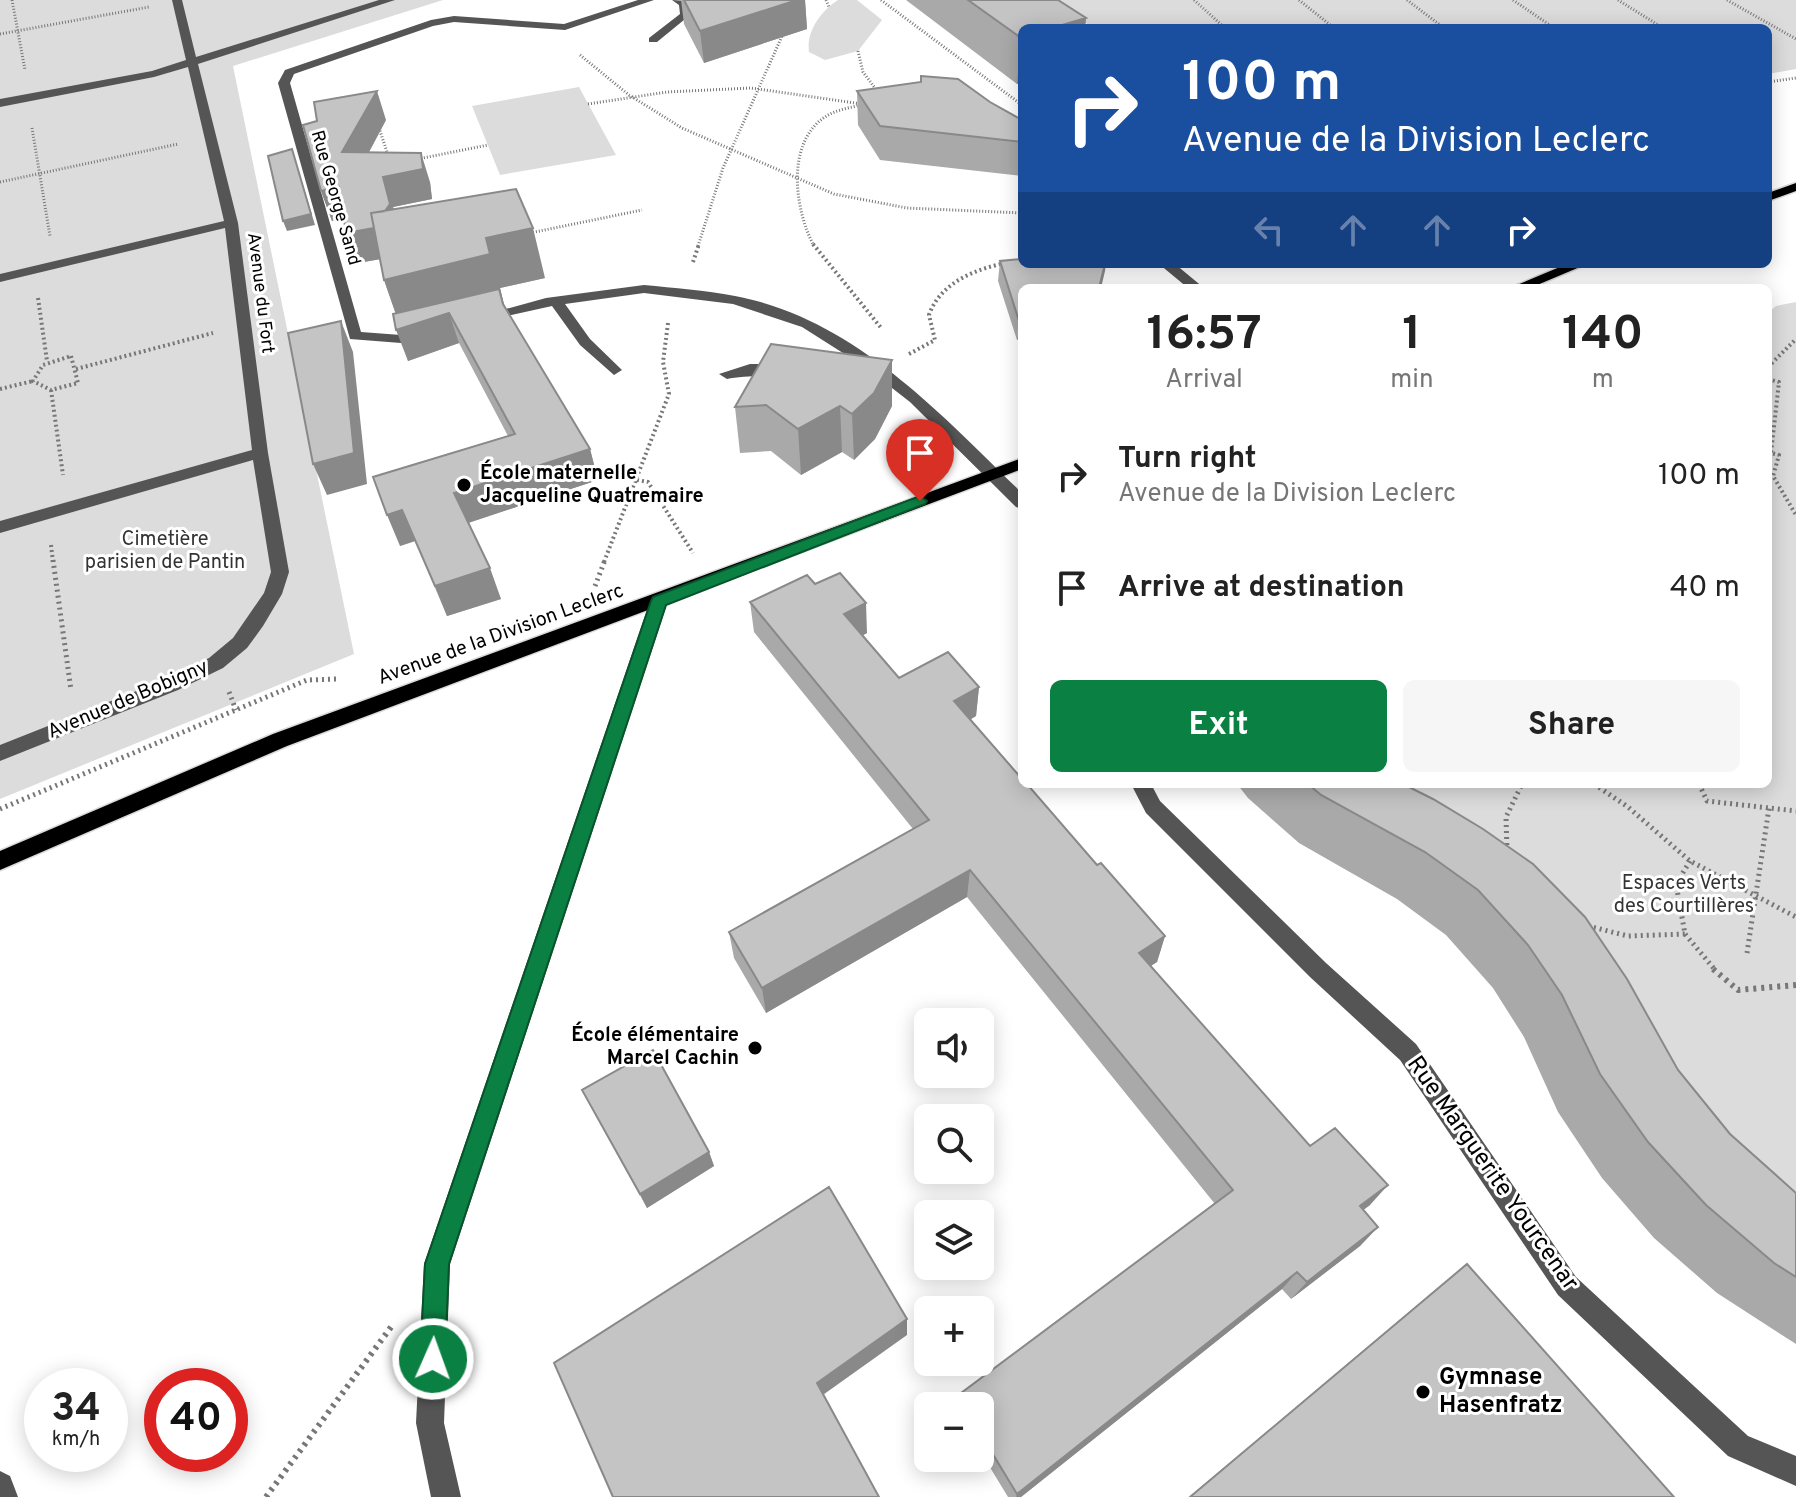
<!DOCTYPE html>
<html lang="en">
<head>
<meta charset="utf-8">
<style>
  body { margin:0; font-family:Overpass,sans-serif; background:#f6f6f6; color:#222; height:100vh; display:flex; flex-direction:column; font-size:30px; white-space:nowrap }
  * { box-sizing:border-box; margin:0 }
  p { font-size:26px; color:#767676 }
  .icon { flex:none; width:44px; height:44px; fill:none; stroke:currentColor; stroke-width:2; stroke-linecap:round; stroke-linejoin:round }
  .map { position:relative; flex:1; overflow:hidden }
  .details { position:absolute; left:1018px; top:284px; width:754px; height:504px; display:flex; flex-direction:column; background:#fff; border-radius:12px; box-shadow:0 4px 20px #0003 }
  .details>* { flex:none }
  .hud { position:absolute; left:1018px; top:24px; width:754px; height:244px; border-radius:12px; box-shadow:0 4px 20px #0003; background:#1a4fa0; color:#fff; overflow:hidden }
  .tools { position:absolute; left:914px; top:1008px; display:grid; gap:16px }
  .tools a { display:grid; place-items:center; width:80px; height:80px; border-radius:12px; background:#fff; box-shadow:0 4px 20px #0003; font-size:40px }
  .speed { position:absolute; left:24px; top:1368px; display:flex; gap:16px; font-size:40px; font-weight:700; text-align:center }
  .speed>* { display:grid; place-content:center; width:104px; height:104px; border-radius:50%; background:#fff; box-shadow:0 4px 20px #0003; line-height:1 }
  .speed small { font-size:20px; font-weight:400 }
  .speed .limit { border:12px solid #d22; background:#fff; color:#111 }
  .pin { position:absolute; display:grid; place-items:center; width:68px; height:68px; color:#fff; margin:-82px -34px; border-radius:50% 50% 50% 0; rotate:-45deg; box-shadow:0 0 8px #0007 }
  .pin .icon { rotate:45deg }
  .me { position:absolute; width:88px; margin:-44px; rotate:2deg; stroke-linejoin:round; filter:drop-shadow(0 0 6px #0008) }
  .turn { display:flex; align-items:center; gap:28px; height:168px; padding:0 32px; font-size:36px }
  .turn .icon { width:104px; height:104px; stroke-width:2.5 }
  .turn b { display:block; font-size:56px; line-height:68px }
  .lanes { display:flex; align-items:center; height:76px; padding:0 32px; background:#0003; justify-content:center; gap:40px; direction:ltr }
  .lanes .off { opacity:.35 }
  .eta { display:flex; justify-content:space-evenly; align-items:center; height:136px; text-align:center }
  .eta b { font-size:48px; font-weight:700; line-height:56px }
  .primary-button { display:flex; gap:16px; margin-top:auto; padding:16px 32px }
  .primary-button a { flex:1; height:92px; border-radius:12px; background:#0b8043; color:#fff; font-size:32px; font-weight:700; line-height:92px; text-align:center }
  .primary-button a+a { background:#f6f6f6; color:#222 }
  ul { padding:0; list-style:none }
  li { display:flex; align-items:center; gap:24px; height:112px; padding:0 32px }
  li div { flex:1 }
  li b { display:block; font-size:30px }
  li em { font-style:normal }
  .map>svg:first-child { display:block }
  .green { fill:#dcdcdc }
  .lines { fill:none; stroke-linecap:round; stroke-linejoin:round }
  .major-casing { stroke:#dbdbdb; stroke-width:3 }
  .path-far3 { stroke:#777; stroke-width:3; stroke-dasharray:1 2; stroke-linecap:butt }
  .path-far2 { stroke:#777; stroke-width:4; stroke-dasharray:2 3; stroke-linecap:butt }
  .path-far1 { stroke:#777; stroke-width:5; stroke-dasharray:2 4; stroke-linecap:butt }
  .path { stroke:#777; stroke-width:6; stroke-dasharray:3 5; stroke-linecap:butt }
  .minor { fill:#555; fill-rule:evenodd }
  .major { fill:#000; fill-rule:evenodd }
  .wall { fill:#a9a9a9 }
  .shaded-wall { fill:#898989 }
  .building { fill:#c4c4c4; stroke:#898989; stroke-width:2 }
  .route { fill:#0b8043; stroke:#07532c; stroke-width:2 }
  .poi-dot { fill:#000; stroke:#fff; stroke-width:3 }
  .labels { text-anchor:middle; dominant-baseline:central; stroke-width:6; stroke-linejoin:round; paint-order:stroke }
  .far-street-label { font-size:18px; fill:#000; stroke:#fff }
  .poi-label { font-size:20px; font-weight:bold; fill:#000; stroke:#fff; text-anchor:start }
  .park-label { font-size:20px; fill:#333; stroke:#fff }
  .street-label { font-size:20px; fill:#000; stroke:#fff }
  .near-street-label { font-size:24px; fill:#000; stroke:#fff }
  .near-poi-label { font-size:24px; font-weight:bold; fill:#000; stroke:#fff; text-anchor:start }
</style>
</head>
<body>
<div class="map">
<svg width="1796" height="1497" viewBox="0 0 1796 1497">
  <rect width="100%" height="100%" fill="#fff"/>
  <!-- green -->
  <path class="green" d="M 0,0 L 443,0 L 233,66 L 354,654 L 0,799 Z
    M 838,0 L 857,0 L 882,20 L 858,51 L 825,60 L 809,52 C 806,31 821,11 838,0 Z
    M 1049,0 L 1796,0 L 1796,69 L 1768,74 L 1768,28 L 1094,28 Z
    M 579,87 L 616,155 L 500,175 L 472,106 Z
    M 1796,302 L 1796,1200 L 1724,1157 L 1598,967 L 1370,784 L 1768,784 L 1768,313 L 1776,306 Z"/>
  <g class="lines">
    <defs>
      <path id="major" d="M 1796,183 L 1796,191 L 1768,201 L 1768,193 Z
        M 1567,264 L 1587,264 L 1530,288 L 1510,288 Z
        M 1022,458 L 1022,469 L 287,746 L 0,870 L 0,851 L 273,734 Z"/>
    </defs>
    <!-- major casing -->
    <use href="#major" class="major-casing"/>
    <!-- path-far3 -->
    <path class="path-far3" d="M 12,0 L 25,70
      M 826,0 L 829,7
      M 881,0 L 1022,105
      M 1194,0 L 1225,28
      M 1299,0 L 1334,28
      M 1407,0 L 1444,28
      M 1513,0 L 1554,28
      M 1618,0 L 1663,28
      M 1727,0 L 1796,39
      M 0,34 L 149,7
      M 858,51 L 863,72 L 878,92
      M 580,55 L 629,95 L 682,128 L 834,194 L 907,208 L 1022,213
      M 1768,82 L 1796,78
      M 588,104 L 667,92 L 751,88 L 862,104
      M 378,125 L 389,158
      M 32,128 L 50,236
      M 418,159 L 488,145
      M 0,182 L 178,144
      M 530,233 L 642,210
      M 698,246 L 723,168 L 783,34
      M 814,246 C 795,211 785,143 825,117 C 835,110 849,108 861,105"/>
    <!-- path-far2 -->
    <path class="path-far2" d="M 813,244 L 882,329
      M 693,262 L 699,244
      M 38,298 L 47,361
      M 909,354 L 935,340 L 929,315 C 940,283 975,269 1006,263
      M 71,356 L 78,383 L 51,390 L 33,381 L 43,365 Z
      M 1768,367 L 1796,339
      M 76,369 L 213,333
      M 1768,379 L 1779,382 L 1771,453 L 1779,455 L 1773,476 L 1796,515
      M 0,389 L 33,381
      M 51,390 L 63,475
      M 637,480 L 648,482 L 693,553
      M 51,545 L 53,562
      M 604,562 L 669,394 L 663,362 L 668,323"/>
    <!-- path-far1 -->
    <path class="path-far1" d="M 53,560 L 71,690
      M 595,586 L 605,560
      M 229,692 L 236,710
      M 1594,784 L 1628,807 L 1690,861 L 1796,917
      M 1699,784 L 1707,801 L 1796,811
      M 0,809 L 307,680 L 337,679
      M 1507,851 L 1506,817 L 1522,784
      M 1690,861 L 1676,884 L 1685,934 L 1716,971
      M 1588,926 L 1628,936 L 1685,934
      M 1747,953 L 1769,808"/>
    <!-- path -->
    <path class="path" d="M 1713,969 L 1738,990 L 1796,985
      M 266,1497 L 394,1323"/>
    <!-- minor -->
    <path class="minor" d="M 172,0 L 182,0 L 196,57 L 379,0 L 395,0 L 198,64 L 238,223 L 268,453 L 289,572 L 282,594 L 263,626 L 247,648 L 223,668 L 178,690 L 0,761 L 0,745 L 164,680 L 209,658 L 233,638 L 264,593 L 271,572 L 253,460 L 0,533 L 0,521 L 252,450 L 225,228 L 0,282 L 0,274 L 224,221 L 188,67 L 154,77 L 0,107 L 0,99 L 152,71 L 186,60 Z
      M 638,0 L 654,0 L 565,30 L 454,22 L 433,26 L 294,74 L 290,83 L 361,332 L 401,335 L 426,328 L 433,332 L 401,343 L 350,339 L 278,83 L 285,70 L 431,20 L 454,16 L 564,24 Z
      M 672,0 L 688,1 L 690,15 L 657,42 L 649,42 L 649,38 L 680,14 L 679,5 Z
      M 1159,264 L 1175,264 L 1204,288 L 1188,288 Z
      M 644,285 C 674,288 705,290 735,296 C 853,318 940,413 1022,493 L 1022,509 L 1016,507 L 910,402 L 865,367 L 802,327 L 733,304 L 644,293 L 565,304 L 590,339 L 622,370 L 614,375 L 580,345 L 552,306 L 480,322 L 473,318 L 546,298 Z
      M 750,364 L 782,364 L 790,369 C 779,377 743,375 727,379 L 719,374 Z
      M 659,595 L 668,601 L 450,1264 L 444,1423 L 461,1497 L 431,1497 L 416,1423 L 424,1264 L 650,601 Z
      M 1131,784 L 1151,784 L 1160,801 L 1326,963 L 1416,1044 L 1576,1277 L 1748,1436 L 1796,1456 L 1796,1486 L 1728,1456 L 1558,1295 L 1400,1060 L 1310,977 L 1146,813 Z
      M 0,1471 L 10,1476 L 18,1497 L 0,1497 Z"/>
    <!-- major -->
    <use href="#major" class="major"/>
  </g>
  <!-- wall -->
  <path class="wall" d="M 681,0 L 805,0 L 807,29 L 704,63 L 684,24 Z
    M 906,0 L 1058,0 L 1086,18 L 1085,28 L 1022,28 L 1022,83 L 1017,84 Z
    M 857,91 L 990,102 L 1022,120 L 1022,176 L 880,160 L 858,125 Z
    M 386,120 L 369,152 L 430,182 L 432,199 L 393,207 L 394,209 L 545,278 L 500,288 L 504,305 L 590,449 L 598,480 L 468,523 L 501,599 L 447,616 L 415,541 L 400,546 L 508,436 L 459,343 L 408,361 L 396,314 L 384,280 L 380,259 L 358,263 L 346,233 L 344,218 L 332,221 L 321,191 Z
    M 1000,261 L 1105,271 L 1022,288 L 1017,340 L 998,281 Z
    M 892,360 L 892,406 L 875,439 L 854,460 L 842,452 L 801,475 L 771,451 L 740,453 L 735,407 Z
    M 815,584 L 867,633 L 862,636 L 899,678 L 979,687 L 976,716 L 971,719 L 1097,865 L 1165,936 L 1157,962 L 1150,966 L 1310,1146 L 1370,1205 L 1363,1210 L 1378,1227 L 1360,1246 L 1291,1299 L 1282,1289 L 1021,1497 L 1008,1497 L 980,1451 L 980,1406 L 955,1406 L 957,1396 L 1215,1204 L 967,897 L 766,1013 L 734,958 L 729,932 L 913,829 L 754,632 L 750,602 Z
    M 1237,784 L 1403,784 L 1678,1070 L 1730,1134 L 1796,1193 L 1796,1344 L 1717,1293 L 1654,1238 L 1602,1178 L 1558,1112 L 1524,1037 L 1493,988 L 1446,935 L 1397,899 L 1299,843 L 1248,798 Z
    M 582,1090 L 709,1152 L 714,1166 L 647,1208 Z
    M 1467,1264 L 1674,1497 L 1189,1497 L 1440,1286 Z"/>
  <!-- shaded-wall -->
  <path class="shaded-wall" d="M 797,0 L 805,0 L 807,29 L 704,63 L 700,31 Z
    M 1086,18 L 1085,28 L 1052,28 Z
    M 1022,37 L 1022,83 L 1017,84 L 1021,38 Z
    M 377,91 L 386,120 L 353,182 L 342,152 Z
    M 292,149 L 315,225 L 287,231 L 283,221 Z
    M 421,153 L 430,182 L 432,199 L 393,207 L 400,234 L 387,258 L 358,263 L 346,233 L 383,177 Z
    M 339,187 L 350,217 L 332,221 L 321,191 Z
    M 533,228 L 545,278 L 500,288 L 504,305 L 449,313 L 459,343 L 408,361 L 396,330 L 401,329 L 384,280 L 486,238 Z
    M 1105,264 L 1106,264 L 1105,271 L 1101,288 L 1099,288 Z
    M 1022,319 L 1022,337 L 1017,340 L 1019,321 Z
    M 341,321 L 353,352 L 367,484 L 327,495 L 313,464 Z
    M 892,360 L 892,406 L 875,439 L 854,460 L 852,414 Z
    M 840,406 L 842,452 L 801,475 L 798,429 Z
    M 590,449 L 598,480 L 465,524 L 454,493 Z
    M 402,510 L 415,541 L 400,546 L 387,515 Z
    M 490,568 L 501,599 L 447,616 L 435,586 Z
    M 866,603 L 867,633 L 845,644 L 844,614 Z
    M 979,687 L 976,716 L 953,730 L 954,701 Z
    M 970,870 L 967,897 L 766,1013 L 762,988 Z
    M 1165,936 L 1157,962 L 1131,979 L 1139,953 Z
    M 709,1152 L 714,1166 L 647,1208 L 640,1194 Z
    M 1388,1185 L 1370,1205 L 1343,1225 L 1360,1206 Z
    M 1378,1227 L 1360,1246 L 1291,1299 L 1307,1282 Z
    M 1297,1272 L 1282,1289 L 1021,1497 L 1016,1497 L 1017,1494 Z
    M 907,1319 L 907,1335 L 820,1397 L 817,1383 Z"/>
  <!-- building -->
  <path class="building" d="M 684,0 L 797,0 L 700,31 Z
    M 968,0 L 1058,0 L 1086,18 L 1052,28 L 1022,28 L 1022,37 L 1021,38 Z
    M 921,76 L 958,79 L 990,102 L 1022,120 L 1022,142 L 880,126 L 857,91 L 921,82 Z
    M 377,91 L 342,152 L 421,153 L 423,169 L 383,177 L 390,204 L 385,211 L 371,213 L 374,228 L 346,233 L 339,187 L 321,191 L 303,125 L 317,121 L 314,102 Z
    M 292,149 L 311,214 L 283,221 L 268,156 Z
    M 516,189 L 533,228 L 486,238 L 490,254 L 384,280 L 371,213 Z
    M 1022,259 L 1022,264 L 1105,264 L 1099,288 L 1022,288 L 1022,319 L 1019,321 L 1000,261 Z
    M 499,289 L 503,304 L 590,449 L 454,493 L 490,568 L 435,586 L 402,510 L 387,515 L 373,477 L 515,434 L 449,313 L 396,330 L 393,314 Z
    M 341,321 L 354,453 L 313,464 L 288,333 Z
    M 771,344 L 892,360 L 874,393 L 852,414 L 840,406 L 798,429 L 766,405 L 735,407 Z
    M 840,573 L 866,603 L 844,614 L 899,678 L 948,652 L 979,687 L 954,701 L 1022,779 L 1022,784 L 1027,784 L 1097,865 L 1101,863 L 1165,936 L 1139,953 L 1310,1146 L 1335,1128 L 1388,1185 L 1360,1206 L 1378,1227 L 1307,1282 L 1297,1272 L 1017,1494 L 980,1433 L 980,1406 L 963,1406 L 957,1396 L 1233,1190 L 970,870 L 762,988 L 729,932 L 929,820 L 750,602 L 807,575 L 815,584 Z
    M 1308,784 L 1403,784 L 1433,799 L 1483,829 L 1533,864 L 1585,917 L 1627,979 L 1678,1070 L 1730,1134 L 1796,1193 L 1796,1277 L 1774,1263 L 1706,1205 L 1648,1142 L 1600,1074 L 1562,995 L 1528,945 L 1478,890 L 1425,852 L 1321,795 Z
    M 653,1050 L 709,1152 L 640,1194 L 582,1090 Z
    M 829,1187 L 907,1319 L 817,1383 L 879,1497 L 613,1497 L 554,1363 Z
    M 1467,1264 L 1674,1497 L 1190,1497 Z"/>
  <!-- route -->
  <path class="route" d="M 920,496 L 927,501 L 925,504 L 666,605 L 449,1264 L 445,1359 L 442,1368 L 433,1372 L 424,1368 L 420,1359 L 425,1264 L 651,601 L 653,597 Z"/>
  <!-- markers -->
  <g class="poi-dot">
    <circle cx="464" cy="485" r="8"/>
    <circle cx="755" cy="1048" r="8"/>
    <circle cx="1423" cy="1392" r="8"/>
  </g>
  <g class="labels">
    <!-- far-street labels -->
    <g class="far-street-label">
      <text transform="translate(335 198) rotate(74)">Rue George Sand</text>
      <text transform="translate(260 293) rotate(83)">Avenue du Fort</text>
    </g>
    <!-- poi labels -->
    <g class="poi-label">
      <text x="480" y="474">École maternelle<tspan x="480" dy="23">Jacqueline Quatremaire</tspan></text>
      <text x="739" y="1036" text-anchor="end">École élémentaire<tspan x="739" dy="23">Marcel Cachin</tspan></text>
    </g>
    <!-- park labels -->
    <g class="park-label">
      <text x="165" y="540">Cimetière<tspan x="165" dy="23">parisien de Pantin</tspan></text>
      <text x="1684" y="884">Espaces Verts<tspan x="1684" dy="23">des Courtillères</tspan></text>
    </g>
    <!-- street labels -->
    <g class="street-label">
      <text transform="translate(501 635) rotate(-20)">Avenue de la Division Leclerc</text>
      <text transform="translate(128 700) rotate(-23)">Avenue de Bobigny</text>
    </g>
    <!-- near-street labels -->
    <g class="near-street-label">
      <text transform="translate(1492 1174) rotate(55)">Rue Marguerite Yourcenar</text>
    </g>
    <!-- near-poi labels -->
    <g class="near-poi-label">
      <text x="1439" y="1378">Gymnase<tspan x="1439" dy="28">Hasenfratz</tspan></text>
    </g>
  </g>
</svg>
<div class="tools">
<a><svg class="icon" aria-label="sound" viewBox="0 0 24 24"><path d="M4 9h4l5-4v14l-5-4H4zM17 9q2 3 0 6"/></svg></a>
<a><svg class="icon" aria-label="search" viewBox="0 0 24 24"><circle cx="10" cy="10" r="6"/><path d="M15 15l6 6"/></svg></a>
<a><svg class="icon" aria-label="layers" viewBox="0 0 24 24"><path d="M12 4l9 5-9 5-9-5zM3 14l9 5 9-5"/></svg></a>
<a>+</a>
<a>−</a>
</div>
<div class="speed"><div>34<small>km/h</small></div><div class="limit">40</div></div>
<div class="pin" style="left:920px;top:501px;background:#d93025"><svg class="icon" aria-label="arrive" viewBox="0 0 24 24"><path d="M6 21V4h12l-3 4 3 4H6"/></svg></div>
<svg class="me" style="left:433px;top:1359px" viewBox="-20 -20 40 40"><circle r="17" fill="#0b8043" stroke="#fff" stroke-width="3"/><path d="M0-11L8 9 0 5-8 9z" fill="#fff"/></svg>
<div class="hud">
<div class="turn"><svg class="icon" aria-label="right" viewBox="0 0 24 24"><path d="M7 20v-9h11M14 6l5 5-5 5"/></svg><div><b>100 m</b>Avenue de la Division Leclerc</div></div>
<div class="lanes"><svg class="icon off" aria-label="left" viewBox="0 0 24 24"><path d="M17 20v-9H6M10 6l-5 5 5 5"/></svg><svg class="icon off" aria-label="ahead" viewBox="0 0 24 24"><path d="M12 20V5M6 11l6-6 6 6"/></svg><svg class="icon off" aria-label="ahead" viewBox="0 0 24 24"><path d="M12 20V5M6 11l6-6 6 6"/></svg><svg class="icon" aria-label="right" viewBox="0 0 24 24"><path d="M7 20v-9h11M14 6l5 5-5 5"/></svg></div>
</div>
<section class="details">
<div class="eta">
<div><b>16:57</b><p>Arrival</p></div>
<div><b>1</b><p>min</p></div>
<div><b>140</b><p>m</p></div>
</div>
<ul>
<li><svg class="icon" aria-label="right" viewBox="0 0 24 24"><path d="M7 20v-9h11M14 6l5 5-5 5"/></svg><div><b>Turn right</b><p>Avenue de la Division Leclerc</p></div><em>100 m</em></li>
<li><svg class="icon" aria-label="arrive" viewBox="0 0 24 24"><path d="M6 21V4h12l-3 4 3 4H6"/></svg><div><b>Arrive at destination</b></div><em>40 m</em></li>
</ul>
<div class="primary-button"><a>Exit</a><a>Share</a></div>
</section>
</div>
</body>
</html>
